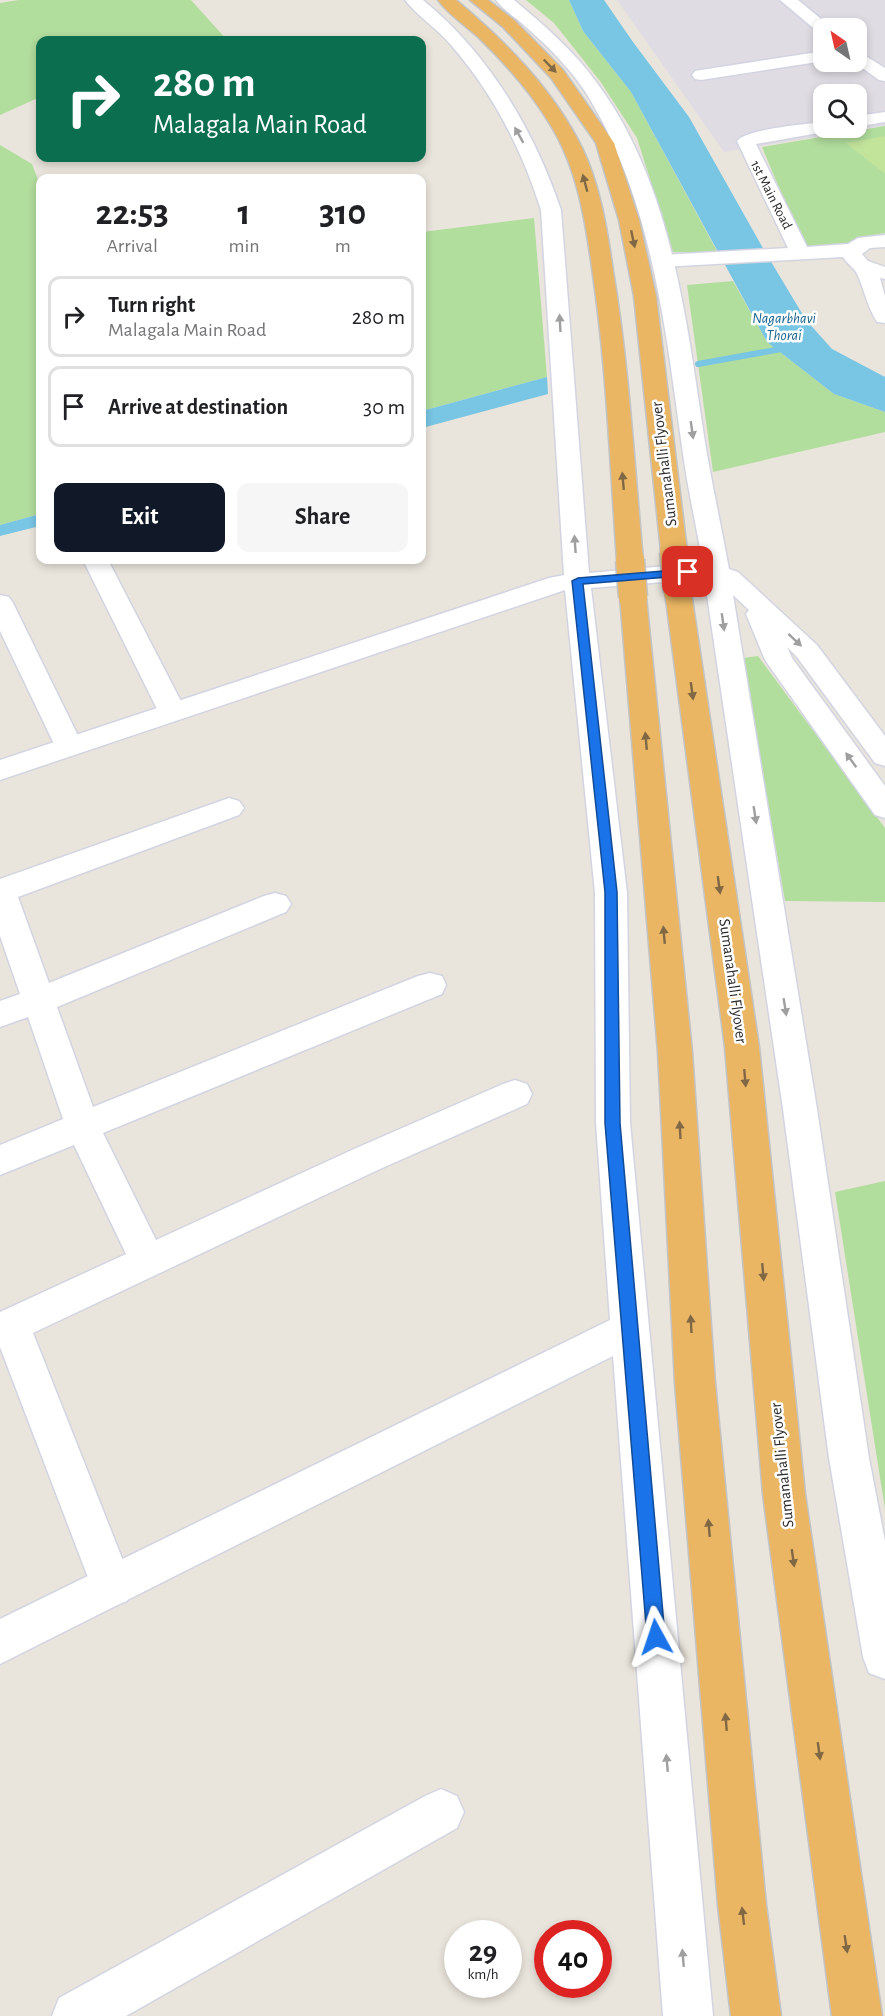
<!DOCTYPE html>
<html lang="en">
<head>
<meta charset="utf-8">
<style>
  body { margin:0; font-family:"Alegreya Sans",sans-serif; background:#f6f6f6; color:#202124; height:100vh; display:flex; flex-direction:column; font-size:22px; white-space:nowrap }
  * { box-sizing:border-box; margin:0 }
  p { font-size:20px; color:#757577 }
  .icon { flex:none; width:33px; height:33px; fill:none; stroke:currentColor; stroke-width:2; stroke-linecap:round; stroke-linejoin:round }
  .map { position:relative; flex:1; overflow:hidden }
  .details { position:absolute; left:36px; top:174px; width:390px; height:390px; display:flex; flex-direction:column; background:#fff; border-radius:12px; box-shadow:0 3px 9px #0003 }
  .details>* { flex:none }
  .guide { position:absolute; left:36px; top:36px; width:390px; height:126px; border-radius:12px; box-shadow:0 3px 9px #0003; background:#0b6e4f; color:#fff; overflow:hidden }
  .needle { width:39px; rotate:326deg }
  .tools { position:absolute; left:813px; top:18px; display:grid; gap:12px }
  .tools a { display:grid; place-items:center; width:54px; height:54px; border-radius:12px; background:#fff; box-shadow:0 3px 9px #0003; font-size:30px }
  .speed { position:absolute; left:444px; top:1920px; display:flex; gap:12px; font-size:30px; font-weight:700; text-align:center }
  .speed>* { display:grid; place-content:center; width:78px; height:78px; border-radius:50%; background:#fff; box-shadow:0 3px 9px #0003; line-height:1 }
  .speed small { font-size:15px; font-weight:400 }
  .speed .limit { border:9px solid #d22; background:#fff; color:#111 }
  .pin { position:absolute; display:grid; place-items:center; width:51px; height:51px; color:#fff; margin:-26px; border-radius:12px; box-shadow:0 3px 9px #0006 }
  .me { position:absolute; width:66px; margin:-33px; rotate:355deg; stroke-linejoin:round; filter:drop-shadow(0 0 4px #0008) }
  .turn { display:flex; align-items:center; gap:21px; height:126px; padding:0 18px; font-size:27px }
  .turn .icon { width:78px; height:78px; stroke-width:2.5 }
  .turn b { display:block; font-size:42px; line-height:51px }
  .eta { display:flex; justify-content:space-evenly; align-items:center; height:102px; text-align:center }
  .eta b { font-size:36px; font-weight:700; line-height:42px }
  .cta { display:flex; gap:12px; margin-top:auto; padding:12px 18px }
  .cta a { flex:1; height:69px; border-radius:12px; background:#111827; color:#fff; font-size:24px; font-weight:700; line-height:69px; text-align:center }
  .cta a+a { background:#f6f6f6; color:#202124 }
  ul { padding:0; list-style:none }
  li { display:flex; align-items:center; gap:18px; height:81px; margin:0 12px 9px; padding:0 6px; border:3px solid #e0e0e0; border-radius:12px }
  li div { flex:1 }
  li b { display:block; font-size:22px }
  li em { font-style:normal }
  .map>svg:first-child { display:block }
  .industrial { fill:#dfdce3; fill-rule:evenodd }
  .green { fill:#b1dd9d }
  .pitch { fill:#c2e39a }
  .water { fill:#78c5e4 }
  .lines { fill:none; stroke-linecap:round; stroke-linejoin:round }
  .stream { stroke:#78c5e4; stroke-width:6 }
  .minor-casing { stroke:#d2d4e1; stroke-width:3 }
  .tertiary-casing { stroke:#d2d4e1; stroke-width:3 }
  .trunk-casing { stroke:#c3c3c3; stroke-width:3 }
  .minor { fill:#fff; fill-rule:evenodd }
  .tertiary { fill:#fff; fill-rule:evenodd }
  .trunk { fill:#eab664; fill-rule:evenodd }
  .trunk-bridge-casing { stroke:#c3c3c3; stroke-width:31; stroke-linecap:butt }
  .trunk-bridge { stroke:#eab664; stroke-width:28 }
  .oneway { fill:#806844 }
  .oneway2 { fill:#9f9f9f }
  .route { fill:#1a73e8; stroke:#114b97; stroke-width:1.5 }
  .labels { text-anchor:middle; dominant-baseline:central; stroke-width:5; stroke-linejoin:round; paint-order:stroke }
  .far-street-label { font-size:14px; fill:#292929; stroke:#fff }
  .far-water-label { font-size:15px; font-style:italic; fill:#18638e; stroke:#fff }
  .street-label { font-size:16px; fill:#292929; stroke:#fff }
</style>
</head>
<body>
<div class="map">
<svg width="885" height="2016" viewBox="0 0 885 2016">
  <rect width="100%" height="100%" fill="#eae5dc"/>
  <!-- industrial -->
  <path class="industrial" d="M 617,0 L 885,0 L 885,126 L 724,152 ZM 824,28 L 856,28 L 856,62 L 824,62 ZM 824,94 L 856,94 L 856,128 L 824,128 Z"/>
  <!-- green -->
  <path class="green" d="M 19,0 L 191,0 L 227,40 L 40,40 L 40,97 L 0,115 L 0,3 Z
    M 526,0 L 569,0 L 583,31 L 631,92 L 718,253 L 673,252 L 637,138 L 600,81 L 554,23 Z
    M 885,126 L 885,233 L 867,236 L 850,244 L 804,247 L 762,147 Z
    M 0,145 L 32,164 L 40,185 L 40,514 L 0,525 Z
    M 534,218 L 547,377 L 422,411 L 422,232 Z
    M 733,281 L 767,342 L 834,394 L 885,412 L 885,432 L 713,472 L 687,285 Z
    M 758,656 L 885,828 L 885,902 L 785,901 L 743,658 Z
    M 885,1181 L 885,1509 L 835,1192 Z"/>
  <!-- pitch -->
  <path class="pitch" d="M 885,136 L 885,174 L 846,143 Z"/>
  <!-- water -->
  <path class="water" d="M 569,0 L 604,0 L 633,42 L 689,117 L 764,250 L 806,320 L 832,349 L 885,377 L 885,412 L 834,394 L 767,342 L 631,92 L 583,31 Z
    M 547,377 L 548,394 L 422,428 L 422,411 Z
    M 40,514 L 40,526 L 0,536 L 0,525 Z"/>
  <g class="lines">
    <!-- stream -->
    <path class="stream" d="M 698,364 L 787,348"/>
    <defs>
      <path id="minor" d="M 780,0 L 798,0 L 832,28 L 824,28 L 824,33 L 818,32 Z
        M 856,50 L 885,68 L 885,81 L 879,80 L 854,62 L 856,62 Z
        M 824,51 L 824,61 L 701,80 L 695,79 L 692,75 L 695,71 L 701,70 Z
        M 885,112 L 885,122 L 856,127 L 856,116 Z
        M 824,122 L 824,128 L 833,128 L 830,131 L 756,144 L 807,247 L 848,244 L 858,238 L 885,235 L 885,247 L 870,248 L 862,254 L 868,261 L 885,267 L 885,279 L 880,278 L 885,296 L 885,323 L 877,322 C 867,306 865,292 858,276 C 856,269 847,264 843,257 L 662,267 L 655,265 L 652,261 L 655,257 L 662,255 L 788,248 L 737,141 C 745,129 807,124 824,122 Z
        M 83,560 L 108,560 L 186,711 L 182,717 L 172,720 L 162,717 L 158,711 Z
        M 0,595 L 9,597 L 13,603 L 83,746 L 79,753 L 69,755 L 59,753 L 55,746 L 0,631 Z
        M 229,798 L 239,801 L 244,808 L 239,815 L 18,897 L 49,983 L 264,896 L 275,893 L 286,896 L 291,904 L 286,912 L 57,1007 L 93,1107 L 418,976 L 430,973 L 442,976 L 446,985 L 442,994 L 103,1133 L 156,1240 L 354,1149 L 503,1084 L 515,1080 L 527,1084 L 532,1094 L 527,1104 L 380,1169 L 33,1333 L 133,1586 L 127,1601 L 112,1607 L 97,1601 L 0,1347 L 0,1312 L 126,1254 L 74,1145 L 0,1175 L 0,1145 L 63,1119 L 28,1017 L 0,1027 L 0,1001 L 20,994 L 0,936 L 0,879 Z
        M 441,1789 L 457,1796 L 464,1812 L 457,1828 L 126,2016 L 52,2016 L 59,1998 L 425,1796 Z"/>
      <path id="tertiary" d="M 405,0 L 423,0 C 489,54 534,130 561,210 L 589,573 L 688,564 L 703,566 C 697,528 688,491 683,454 C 666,334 654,209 592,103 C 576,74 551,49 526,27 C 517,18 504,11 496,0 L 514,0 C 544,25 574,51 597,83 C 671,183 686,317 704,436 C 711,480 721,525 729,569 L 738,572 L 817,645 L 885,736 L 885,766 L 875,763 L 797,657 L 787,647 L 792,658 L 885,786 L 885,818 L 875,815 L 765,660 L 746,614 L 749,610 L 733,595 L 817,1109 L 869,1458 L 885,1541 L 885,1679 L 869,1673 L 863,1657 L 829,1458 L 783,1109 L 705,582 L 688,580 L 591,588 L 627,893 L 630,1123 L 713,2016 L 663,2016 L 613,1356 L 0,1664 L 0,1619 L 610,1320 L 596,1123 L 595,893 L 565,590 L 0,780 L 0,760 L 549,578 L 564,575 L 541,210 C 522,150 493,93 451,45 C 438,29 417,16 405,0 Z"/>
      <path id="trunk" d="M 438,0 L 456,0 C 505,41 553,89 582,148 C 600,185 607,229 613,271 C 629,366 634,463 643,560 L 639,565 L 630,568 L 621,565 L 617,560 C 610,465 607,370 593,275 C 586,223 578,169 550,124 C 530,91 505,63 478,37 C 465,25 448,14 438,0 Z
        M 470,0 L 488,0 L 515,21 L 563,70 L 614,143 L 639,220 L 656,296 L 687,551 L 683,556 L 674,559 L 665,556 L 661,551 L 634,296 L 619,220 L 596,143 L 551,78 L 503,27 Z
        M 678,584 L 687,586 L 691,592 L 759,1047 L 805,1494 L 882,2016 L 832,2016 L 763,1494 L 725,1047 L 665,592 L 669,586 Z
        M 633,589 L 642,591 L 646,597 L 692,1052 L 715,1383 L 766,1905 L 781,2016 L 731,2016 L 718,1905 L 675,1383 L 658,1052 L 620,597 L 624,591 Z"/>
    </defs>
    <!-- minor casing -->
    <use href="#minor" class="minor-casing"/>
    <!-- tertiary casing -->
    <use href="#tertiary" class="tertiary-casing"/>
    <!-- trunk casing -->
    <use href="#trunk" class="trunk-casing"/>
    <!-- minor -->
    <use href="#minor" class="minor"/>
    <!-- tertiary -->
    <use href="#tertiary" class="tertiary"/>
    <!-- trunk -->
    <use href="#trunk" class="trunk"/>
    <defs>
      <path id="trunk-bridge" d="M 674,551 L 678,592
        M 630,560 L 633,597"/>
    </defs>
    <!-- trunk-bridge casing -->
    <use href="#trunk-bridge" class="trunk-bridge-casing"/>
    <!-- trunk-bridge -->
    <use href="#trunk-bridge" class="trunk-bridge"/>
  </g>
  <!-- one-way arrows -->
  <defs><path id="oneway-solid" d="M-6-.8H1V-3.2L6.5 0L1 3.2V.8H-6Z" transform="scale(1.5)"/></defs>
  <g class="oneway">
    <use href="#oneway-solid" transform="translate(550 66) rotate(46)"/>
    <use href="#oneway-solid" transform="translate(585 183) rotate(-105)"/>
    <use href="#oneway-solid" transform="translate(633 239) rotate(78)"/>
    <use href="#oneway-solid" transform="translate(623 481) rotate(-95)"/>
    <use href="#oneway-solid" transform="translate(692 691) rotate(82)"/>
    <use href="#oneway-solid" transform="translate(646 741) rotate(-95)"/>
    <use href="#oneway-solid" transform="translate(719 885) rotate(82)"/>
    <use href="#oneway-solid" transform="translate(664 935) rotate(-95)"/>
    <use href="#oneway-solid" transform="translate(745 1078) rotate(85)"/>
    <use href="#oneway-solid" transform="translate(680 1130) rotate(-93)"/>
    <use href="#oneway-solid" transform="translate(763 1272) rotate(85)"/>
    <use href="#oneway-solid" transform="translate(691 1324) rotate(-93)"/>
    <use href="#oneway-solid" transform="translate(709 1528) rotate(-95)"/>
    <use href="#oneway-solid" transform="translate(793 1558) rotate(82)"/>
    <use href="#oneway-solid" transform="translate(726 1722) rotate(-95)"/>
    <use href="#oneway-solid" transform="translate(819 1751) rotate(82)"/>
    <use href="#oneway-solid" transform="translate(743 1916) rotate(-97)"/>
    <use href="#oneway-solid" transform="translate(846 1944) rotate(81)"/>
  </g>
  <g class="oneway2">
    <use href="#oneway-solid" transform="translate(519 135) rotate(-119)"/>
    <use href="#oneway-solid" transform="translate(560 323) rotate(-93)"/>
    <use href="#oneway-solid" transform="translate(692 430) rotate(82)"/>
    <use href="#oneway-solid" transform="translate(575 544) rotate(-94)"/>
    <use href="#oneway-solid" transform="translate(723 622) rotate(82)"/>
    <use href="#oneway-solid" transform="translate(795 640) rotate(43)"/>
    <use href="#oneway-solid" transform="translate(851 760) rotate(-126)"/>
    <use href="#oneway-solid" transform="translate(755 815) rotate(81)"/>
    <use href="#oneway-solid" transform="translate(785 1007) rotate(81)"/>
    <use href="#oneway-solid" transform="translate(667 1763) rotate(-95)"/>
    <use href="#oneway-solid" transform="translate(683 1958) rotate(-95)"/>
  </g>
  <!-- route -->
  <path class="route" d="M 688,569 L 692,570 L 692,575 L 583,584 L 617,892 L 620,1123 L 665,1637 L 663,1643 L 656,1646 L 650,1643 L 647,1637 L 605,1123 L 605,892 L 572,581 L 578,578 Z"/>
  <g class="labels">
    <!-- far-street labels -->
    <g class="far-street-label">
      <text transform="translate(771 195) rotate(63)">1st Main Road</text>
    </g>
    <!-- far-water labels -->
    <g class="far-water-label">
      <text x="784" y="318">Nagarbhavi<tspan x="784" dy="17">Thorai</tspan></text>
    </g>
    <!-- street labels -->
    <g class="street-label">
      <text transform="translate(664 464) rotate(-97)">Sumanahalli Flyover</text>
      <text transform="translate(733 981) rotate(82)">Sumanahalli Flyover</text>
      <text transform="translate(782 1465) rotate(-96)">Sumanahalli Flyover</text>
    </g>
  </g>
</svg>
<div class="tools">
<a><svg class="needle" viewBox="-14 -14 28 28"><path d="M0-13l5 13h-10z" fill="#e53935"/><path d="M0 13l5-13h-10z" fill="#757577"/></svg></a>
<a><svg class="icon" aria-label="search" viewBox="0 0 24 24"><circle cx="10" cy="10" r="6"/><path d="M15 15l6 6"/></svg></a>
</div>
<div class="speed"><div>29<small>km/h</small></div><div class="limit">40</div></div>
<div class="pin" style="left:688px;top:572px;background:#d93025"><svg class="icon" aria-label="arrive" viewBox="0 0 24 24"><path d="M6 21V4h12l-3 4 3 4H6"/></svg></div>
<svg class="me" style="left:656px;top:1637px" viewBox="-20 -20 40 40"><path d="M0-17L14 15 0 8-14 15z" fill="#1a73e8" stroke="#fff" stroke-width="4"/></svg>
<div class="guide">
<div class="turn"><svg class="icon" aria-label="right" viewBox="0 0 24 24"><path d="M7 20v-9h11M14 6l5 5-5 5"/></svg><div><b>280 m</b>Malagala Main Road</div></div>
</div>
<section class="details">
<div class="eta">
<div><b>22:53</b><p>Arrival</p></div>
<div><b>1</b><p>min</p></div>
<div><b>310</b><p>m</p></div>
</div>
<ul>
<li><svg class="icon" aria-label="right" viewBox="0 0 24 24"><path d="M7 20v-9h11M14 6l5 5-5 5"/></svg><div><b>Turn right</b><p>Malagala Main Road</p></div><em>280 m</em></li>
<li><svg class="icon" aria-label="arrive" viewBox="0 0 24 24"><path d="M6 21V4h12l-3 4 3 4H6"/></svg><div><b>Arrive at destination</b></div><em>30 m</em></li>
</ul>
<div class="cta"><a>Exit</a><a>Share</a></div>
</section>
</div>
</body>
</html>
